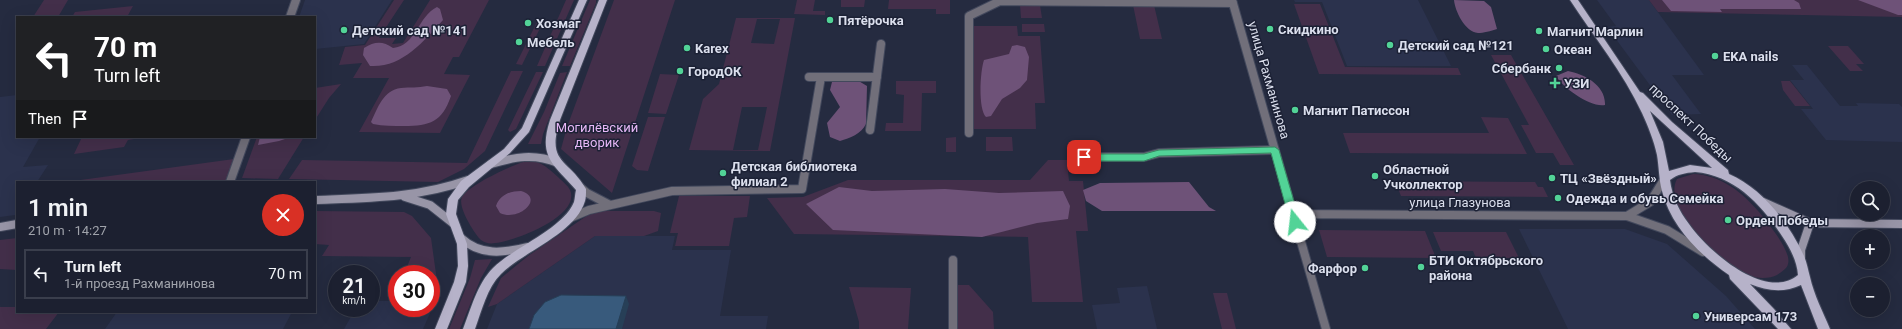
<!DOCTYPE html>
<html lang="en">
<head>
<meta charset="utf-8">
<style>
  body { margin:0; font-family:Roboto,sans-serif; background:#252838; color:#f1f3f6; height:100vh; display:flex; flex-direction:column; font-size:15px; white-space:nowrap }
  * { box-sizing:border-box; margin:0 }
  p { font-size:13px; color:#a0a3ab }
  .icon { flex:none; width:22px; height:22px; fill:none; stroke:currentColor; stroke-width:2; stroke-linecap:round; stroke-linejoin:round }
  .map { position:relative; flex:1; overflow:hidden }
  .panel { position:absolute; left:16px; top:181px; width:300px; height:132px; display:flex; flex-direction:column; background:#1c2030; border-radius:0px; box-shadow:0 4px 16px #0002,0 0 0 1px #3a3e4c }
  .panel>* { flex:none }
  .guide { position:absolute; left:16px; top:16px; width:300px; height:122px; border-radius:0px; box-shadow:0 4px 16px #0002,0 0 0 1px #3a3e4c; background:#202124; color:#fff; overflow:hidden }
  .controls { position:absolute; left:1850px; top:181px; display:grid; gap:8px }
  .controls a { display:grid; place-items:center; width:40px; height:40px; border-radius:50%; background:#1c2030; box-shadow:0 4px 16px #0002,0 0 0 1px #3a3e4c; font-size:20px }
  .speed { position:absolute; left:328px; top:265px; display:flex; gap:8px; font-size:20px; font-weight:700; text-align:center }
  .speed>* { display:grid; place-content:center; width:52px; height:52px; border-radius:50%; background:#1c2030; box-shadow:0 4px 16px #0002,0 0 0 1px #3a3e4c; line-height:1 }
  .speed small { font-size:10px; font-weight:400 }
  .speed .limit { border:6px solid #d22; background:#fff; color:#111 }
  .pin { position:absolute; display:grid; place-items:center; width:34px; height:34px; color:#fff; margin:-17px; border-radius:8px; box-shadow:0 2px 6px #0006 }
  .me { position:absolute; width:44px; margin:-22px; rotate:344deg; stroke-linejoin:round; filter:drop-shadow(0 0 3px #0008) }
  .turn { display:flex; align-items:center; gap:14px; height:84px; padding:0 12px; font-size:18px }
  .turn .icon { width:52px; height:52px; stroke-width:2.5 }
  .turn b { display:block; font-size:28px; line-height:34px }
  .then { display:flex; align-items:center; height:38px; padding:0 12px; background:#0003; gap:8px; font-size:15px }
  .round { display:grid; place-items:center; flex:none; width:42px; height:42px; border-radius:21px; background:#252838 }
  .headline { display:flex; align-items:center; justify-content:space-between; height:68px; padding:0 12px }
  h1 { font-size:24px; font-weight:600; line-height:30px }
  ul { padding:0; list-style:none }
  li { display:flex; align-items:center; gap:12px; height:50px; margin:0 8px 6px; padding:0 4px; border:2px solid #3a3e4c; border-radius:0px }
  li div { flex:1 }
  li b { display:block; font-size:15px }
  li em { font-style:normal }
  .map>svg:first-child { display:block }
  .built { fill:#2b324d }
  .green { fill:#432f4a; fill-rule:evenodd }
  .forest { fill:#6e5278 }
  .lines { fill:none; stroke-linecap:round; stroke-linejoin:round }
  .street-casing { stroke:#42485c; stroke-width:10 }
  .secondary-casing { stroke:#42485c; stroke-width:10 }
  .primary-casing { stroke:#42485c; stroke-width:2 }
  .street { stroke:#716f7a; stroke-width:8 }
  .secondary { stroke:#9895a7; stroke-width:8 }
  .primary { fill:#b6b2c9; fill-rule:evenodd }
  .shaded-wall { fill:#273f57 }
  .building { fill:#385a7c; stroke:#273f57 }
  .route { fill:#52d397; stroke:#358962 }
  .poi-dot { fill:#52d397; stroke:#1c2135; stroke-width:1.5 }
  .labels { text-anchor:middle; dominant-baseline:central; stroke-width:3; stroke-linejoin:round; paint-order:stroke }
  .poi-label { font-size:13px; font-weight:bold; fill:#dbdfed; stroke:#1c2135; text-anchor:start }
  .street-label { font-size:13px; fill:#dbdfed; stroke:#1c2135 }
  .park-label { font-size:13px; fill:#e6b7f6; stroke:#1c2135 }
</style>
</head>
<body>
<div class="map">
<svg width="1902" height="329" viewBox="0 0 1902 329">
  <rect width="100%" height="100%" fill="#252b40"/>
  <!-- built -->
  <path class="built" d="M 305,0 L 392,0 L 364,44 L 315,49 L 315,17 L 299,17 Z
    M 1294,0 L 1418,0 L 1451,66 L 1347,66 L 1322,2 L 1295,2 Z
    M 1597,0 L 1649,0 L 1704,75 L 1672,75 L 1701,114 L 1672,115 L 1607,27 L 1616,26 Z
    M 1792,65 L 1807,65 L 1840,106 L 1858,106 L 1856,103 L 1899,104 L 1902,107 L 1902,142 L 1826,140 L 1801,109 L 1813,109 L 1790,80 L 1804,80 Z
    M 17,95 L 17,137 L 40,137 L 23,167 L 48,165 L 37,182 L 17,182 L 17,212 L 15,215 L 0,217 L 0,97 Z
    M 1519,229 L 1625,229 L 1667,244 L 1726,296 L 1755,329 L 1568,329 Z
    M 595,236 L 675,236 L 672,250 L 731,250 L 720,316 L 768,316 L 766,329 L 487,329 L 497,304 Z
    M 1147,286 L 1157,329 L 1097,329 L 1092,305 L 1120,303 L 1117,288 Z
    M 371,301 L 397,301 L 397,308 L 431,308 L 431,302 L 435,302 L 423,329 L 344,329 L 356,308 L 371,308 Z
    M 117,312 L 292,312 L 283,329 L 105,329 Z"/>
  <!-- green -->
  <path class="green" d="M 44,0 L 68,0 L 58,17 L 33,17 Z
    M 394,0 L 404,0 L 379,38 L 396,38 L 392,44 L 403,43 L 430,0 L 489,0 L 459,57 L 453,57 L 444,74 L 470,75 L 440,133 L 359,132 L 389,78 L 353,78 L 362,63 L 339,65 L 345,47 L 365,45 Z
    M 566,0 L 574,0 L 545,66 L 537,66 Z
    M 590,0 L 596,0 L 596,3 L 570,66 L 562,66 Z
    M 614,0 L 675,0 L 612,193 L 561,149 L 567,127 Z
    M 797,0 L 815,0 L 813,11 L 825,11 L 825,15 L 794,14 Z
    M 841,0 L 865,0 L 864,7 L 841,7 Z
    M 889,0 L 950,0 L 950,14 L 936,14 L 936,9 L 888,9 Z
    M 1649,0 L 1902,0 L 1902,17 L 1658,12 Z
    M 1294,4 L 1320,4 L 1345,67 L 1458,68 L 1461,75 L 1319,74 Z
    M 1020,5 L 1040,5 L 1042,18 L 1021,18 Z
    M 1133,5 L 1154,5 L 1162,39 L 1140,39 Z
    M 133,6 L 127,17 L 72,17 L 75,12 Z
    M 736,18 L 795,18 L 770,151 L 689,150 L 703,99 L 719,84 ZM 757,19 L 780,19 L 774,44 L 751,43 ZM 742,107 L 767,107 L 758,150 L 733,150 Z
    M 537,22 L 543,22 L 522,65 L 516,64 Z
    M 1022,24 L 1044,24 L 1045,32 L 1022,32 Z
    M 974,26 L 1017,26 L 1018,36 L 1040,36 L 1045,103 L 1035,103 L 1036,129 L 974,129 Z
    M 1828,46 L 1848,46 L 1864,64 L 1856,64 L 1863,71 L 1850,71 Z
    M 1491,55 L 1511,55 L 1574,165 L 1560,165 L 1553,153 L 1536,153 L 1521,125 L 1529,125 Z
    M 511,71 L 523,71 L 485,151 L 464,169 L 438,182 L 289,179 L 302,160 L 467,163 Z
    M 536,72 L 543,72 L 516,129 L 510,132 L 508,130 Z
    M 567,72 L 543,134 L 541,144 L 528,144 L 544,112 L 560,73 Z
    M 660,74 L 679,75 L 666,114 L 648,113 Z
    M 896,81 L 936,81 L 936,93 L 922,93 L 921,131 L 885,131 L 886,123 L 903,123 L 904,95 L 896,94 Z
    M 1781,81 L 1790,81 L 1810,106 L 1795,106 L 1783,90 Z
    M 341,84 L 329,98 L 315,120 L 315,88 Z
    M 648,117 L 665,117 L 648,171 L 637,170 L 632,166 Z
    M 1481,117 L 1508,118 L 1527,154 L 1350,153 L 1343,133 L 1489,133 Z
    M 82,137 L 146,137 L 128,140 L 124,147 L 74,154 Z
    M 257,137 L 304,137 L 278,179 L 242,178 Z
    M 956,137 L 956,152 L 946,152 L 946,138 Z
    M 986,137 L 1012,137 L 1013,151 L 986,151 Z
    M 234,159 L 229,180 L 209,182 L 66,182 Z
    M 530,160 C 542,162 549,169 558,177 C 563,182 570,187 571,193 C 576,218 514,241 495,243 C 490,244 485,243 481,240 C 474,233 457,206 462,197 C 468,185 516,163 530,160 Z
    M 1048,160 L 1067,160 L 1069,181 L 1083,181 L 1088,231 L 1076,231 L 1083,302 L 1032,302 L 1028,237 L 794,234 L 767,198 L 803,197 L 848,180 L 1030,180 Z
    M 1693,174 C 1721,175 1742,192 1759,212 C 1767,222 1792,251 1788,264 C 1787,269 1781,272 1777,275 C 1770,279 1756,279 1748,275 C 1723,265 1661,208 1677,179 Z
    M 1395,181 L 1535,182 L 1538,187 L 1543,187 L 1548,197 L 1401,196 Z
    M 679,196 L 750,196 L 747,217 L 734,218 L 729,246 L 675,246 L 678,233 L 670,233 Z
    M 315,211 L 404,212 L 412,216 L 431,238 L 437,281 L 431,294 L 431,274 L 404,274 L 411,257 L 322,256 L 329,245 L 315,244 Z
    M 602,211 L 654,211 L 661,213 L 658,231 L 644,236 L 595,236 L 497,304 L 488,307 L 501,278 L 528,256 L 588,215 Z
    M 1319,230 L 1425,231 L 1436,258 L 1327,257 Z
    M 1433,232 L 1506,232 L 1519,258 L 1476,258 L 1473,251 L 1441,251 Z
    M 17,238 L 17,270 L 0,269 L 0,240 Z
    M 492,259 L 481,278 L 460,329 L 449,329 L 470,278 L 475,260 Z
    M 957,285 L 969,285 L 993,312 L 994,329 L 957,329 Z
    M 849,287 L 911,288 L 908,329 L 859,329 L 859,322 Z
    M 1213,293 L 1227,293 L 1236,329 L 1222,329 Z
    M 0,307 L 17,307 L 17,312 L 59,312 L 46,329 L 0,329 Z"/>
  <!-- forest -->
  <path class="forest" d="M 1454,0 L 1484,1 L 1491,7 L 1497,29 C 1491,31 1483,33 1478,33 C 1465,32 1455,11 1454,0 Z
    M 1662,0 L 1794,0 L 1799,3 L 1801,9 L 1720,9 L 1722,12 L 1671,11 Z
    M 1858,0 L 1902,0 L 1902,15 L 1898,15 Z
    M 437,7 L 440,9 L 443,20 C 423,42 402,68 370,66 L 363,55 L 364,48 C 375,41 383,41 393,48 C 416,46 418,16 437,7 Z
    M 1017,45 L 1025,47 L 1029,57 L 1027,80 L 1020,88 L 1002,99 L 991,116 L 986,117 C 978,109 980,72 984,60 L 1009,54 L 1012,46 Z
    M 1568,71 C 1584,74 1606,85 1605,105 C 1591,108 1563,88 1556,76 Z
    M 837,80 L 857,80 L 867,86 L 866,124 C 861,134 850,138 840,141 L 830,137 L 827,123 L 840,107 L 830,90 L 832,82 Z
    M 427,86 L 447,89 L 451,96 C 442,122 430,126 404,126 C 394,126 383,126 373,124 L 371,122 C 378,108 383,90 401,88 C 410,87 418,88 427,86 Z
    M 260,137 L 291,137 L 279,141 L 258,145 Z
    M 1189,182 L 1209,207 L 1216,211 L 1102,211 L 1086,201 L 1083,190 L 1100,183 Z
    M 839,187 L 872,191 L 945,189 L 999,193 L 1063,191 L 1070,206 L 1068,219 L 1037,223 L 982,237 L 833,230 L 806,204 Z
    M 521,191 C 545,198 519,222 500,213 L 496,206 C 500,195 510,191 521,191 Z"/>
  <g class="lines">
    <defs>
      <path id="street" d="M 1232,0 L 1326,329
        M 290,17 L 296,0
        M 821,77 L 877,77
        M 870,130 L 881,44
        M 969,133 L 969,16 L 1000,1 L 1233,3
        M 1083,157 L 1144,157 L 1159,153 L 1275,150
        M 230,182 L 246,137
        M 580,187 L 587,193 L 610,205
        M 1293,214 L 1627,216 L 1667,230 L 1703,252
        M 1627,216 L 1650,202 L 1665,178
        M 570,218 L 589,210 L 672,191 L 802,189 L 821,77 L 809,77
        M 953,260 L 953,329"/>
      <path id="secondary" d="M 491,164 C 515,157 534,153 558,163
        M 405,197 L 430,205 L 454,224
        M 315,200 C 367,198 418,198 468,180
        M 1763,202 L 1810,223 L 1902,224
        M 0,227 L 17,224
        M 461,238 C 480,256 504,253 527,247
        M 1801,260 L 1801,250 L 1810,223"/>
      <path id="primary" d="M 579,0 L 587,0 L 529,132 L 510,153 L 469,187 L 458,200 L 456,214 L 467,244 L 468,266 L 466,282 L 447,329 L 435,329 L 454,282 L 458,266 L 457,244 L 446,214 L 448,199 L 461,181 L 504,149 L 522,128 Z
        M 599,0 L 607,0 L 560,120 C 546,164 568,158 586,189 C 586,193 586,198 585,201 C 575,234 524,251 501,274 C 487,288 482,310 475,329 L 463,329 C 471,309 477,284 493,268 C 514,247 563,229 574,202 C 575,198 575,194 576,190 C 553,164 538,157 550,120 Z
        M 1570,0 L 1578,0 L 1640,92 L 1643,93 L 1672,122 L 1728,170 L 1729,174 C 1763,189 1789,223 1804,256 C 1807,263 1808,270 1810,277 C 1814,295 1823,312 1830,329 L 1818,329 L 1801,285 C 1784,293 1767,291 1750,284 L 1774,309 L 1791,329 L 1778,329 L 1730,279 L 1729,275 C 1700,255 1671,227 1662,191 C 1659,180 1659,167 1657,155 C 1654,141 1648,126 1642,113 C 1623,72 1594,37 1570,0 ZM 1650,111 L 1712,168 L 1690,165 L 1669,171 L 1663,142 ZM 1695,172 C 1734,175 1762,205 1782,236 C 1790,248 1797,261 1798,275 C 1765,302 1707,250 1689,224 C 1679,211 1672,196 1670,180 C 1678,174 1685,173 1695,172 Z"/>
    </defs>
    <!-- street casing -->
    <use href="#street" class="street-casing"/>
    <!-- secondary casing -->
    <use href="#secondary" class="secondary-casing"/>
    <!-- primary casing -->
    <use href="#primary" class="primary-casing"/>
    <!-- street -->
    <use href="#street" class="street"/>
    <!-- secondary -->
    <use href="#secondary" class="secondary"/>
    <!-- primary -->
    <use href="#primary" class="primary"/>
  </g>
  <!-- shaded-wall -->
  <path class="shaded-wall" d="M 626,296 L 629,304 L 622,329 L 616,329 Z"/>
  <!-- building -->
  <path class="building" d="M 561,295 L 626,296 L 616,329 L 529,329 L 534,315 L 545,302 Z"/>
  <!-- route -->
  <path class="route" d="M 1275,147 L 1279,150 L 1300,222 L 1295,226 L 1290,222 L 1271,153 L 1159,156 L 1144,161 L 1084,161 L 1079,157 L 1084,154 L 1144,154 L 1159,150 Z"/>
  <!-- markers -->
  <g class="poi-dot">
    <circle cx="830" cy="20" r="4"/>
    <circle cx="528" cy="23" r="4"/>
    <circle cx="1270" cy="29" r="4"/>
    <circle cx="344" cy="30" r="4"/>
    <circle cx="1539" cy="31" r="4"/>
    <circle cx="519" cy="42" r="4"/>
    <circle cx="1390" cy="45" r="4"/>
    <circle cx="687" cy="48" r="4"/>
    <circle cx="1546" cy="49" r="4"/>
    <circle cx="1715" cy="56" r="4"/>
    <circle cx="1559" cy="68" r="4"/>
    <circle cx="680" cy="71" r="4"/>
    <path d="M1553 77h4v4h4v4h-4v4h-4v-4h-4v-4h4z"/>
    <circle cx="1295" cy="110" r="4"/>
    <circle cx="723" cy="173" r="4"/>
    <circle cx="1375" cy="176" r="4"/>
    <circle cx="1552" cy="178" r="4"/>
    <circle cx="1558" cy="198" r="4"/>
    <circle cx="1728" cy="220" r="4"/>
    <circle cx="1421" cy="267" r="4"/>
    <circle cx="1365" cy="268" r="4"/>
    <circle cx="1696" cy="316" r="4"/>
  </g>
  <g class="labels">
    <!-- poi labels -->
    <g class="poi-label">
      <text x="838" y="20">Пятёрочка</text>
      <text x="536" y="23">Хозмаг</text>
      <text x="1278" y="29">Скидкино</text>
      <text x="352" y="30">Детский сад №141</text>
      <text x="1547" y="31">Магнит Марлин</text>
      <text x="527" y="42">Мебель</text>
      <text x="1398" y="45">Детский сад №121</text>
      <text x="695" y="48">Karex</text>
      <text x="1554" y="49">Океан</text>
      <text x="1723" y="56">EKA nails</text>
      <text x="1551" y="68" text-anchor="end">Сбербанк</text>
      <text x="688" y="71">ГородОК</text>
      <text x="1564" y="83">УЗИ</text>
      <text x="1303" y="110">Магнит Патиссон</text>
      <text x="731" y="166">Детская библиотека<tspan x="731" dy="15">филиал 2</tspan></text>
      <text x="1383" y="169">Областной<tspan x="1383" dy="15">Учколлектор</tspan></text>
      <text x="1560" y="178">ТЦ «Звёздный»</text>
      <text x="1566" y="198">Одежда и обувь Семейка</text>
      <text x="1736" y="220">Орден Победы</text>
      <text x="1429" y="260">БТИ Октябрьского<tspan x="1429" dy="15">района</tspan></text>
      <text x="1357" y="268" text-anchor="end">Фарфор</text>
      <text x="1704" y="316">Универсам 173</text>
    </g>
    <!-- street labels -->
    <g class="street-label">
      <text transform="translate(1269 80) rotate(74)">улица Рахманинова</text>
      <text transform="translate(1691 123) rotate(43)">проспект Победы</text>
      <text x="1460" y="202">улица Глазунова</text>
    </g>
    <!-- park labels -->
    <g class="park-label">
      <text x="597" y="127">Могилёвский<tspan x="597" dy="15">дворик</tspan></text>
    </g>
  </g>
</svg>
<div class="controls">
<a><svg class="icon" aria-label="search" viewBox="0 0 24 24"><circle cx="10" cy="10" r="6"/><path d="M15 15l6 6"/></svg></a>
<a>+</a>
<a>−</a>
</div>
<div class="speed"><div>21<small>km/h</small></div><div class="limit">30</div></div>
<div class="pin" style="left:1084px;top:157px;background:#d93025"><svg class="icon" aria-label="arrive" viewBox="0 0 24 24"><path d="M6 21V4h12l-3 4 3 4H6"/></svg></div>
<svg class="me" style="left:1295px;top:222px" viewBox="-20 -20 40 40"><circle r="19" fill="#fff"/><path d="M0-13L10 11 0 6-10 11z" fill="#52d397"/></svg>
<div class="guide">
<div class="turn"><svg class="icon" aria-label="left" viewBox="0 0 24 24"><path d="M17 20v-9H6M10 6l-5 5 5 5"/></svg><div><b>70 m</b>Turn left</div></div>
<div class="then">Then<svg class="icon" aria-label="arrive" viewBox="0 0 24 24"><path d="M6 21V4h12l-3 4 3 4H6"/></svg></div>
</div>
<section class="panel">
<div class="headline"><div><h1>1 min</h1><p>210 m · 14:27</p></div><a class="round" style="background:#d93025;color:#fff"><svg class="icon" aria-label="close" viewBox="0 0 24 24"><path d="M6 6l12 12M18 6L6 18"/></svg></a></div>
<ul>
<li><svg class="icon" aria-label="left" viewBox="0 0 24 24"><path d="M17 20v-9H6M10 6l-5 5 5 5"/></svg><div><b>Turn left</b><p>1-й проезд Рахманинова</p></div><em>70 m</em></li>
</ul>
</section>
</div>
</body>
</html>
